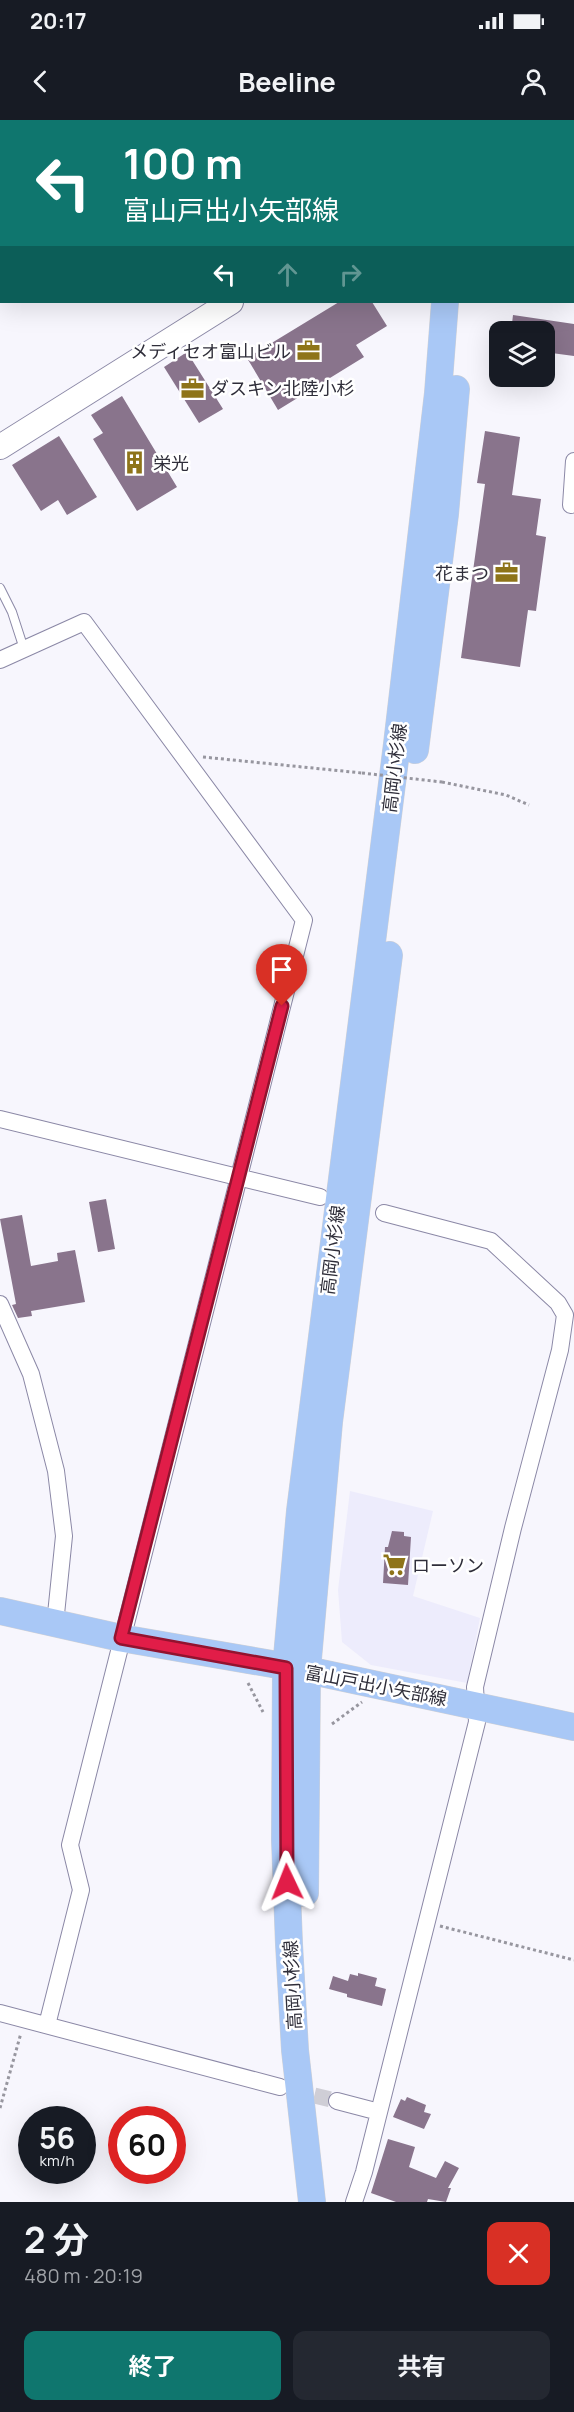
<!DOCTYPE html>
<html lang="ja">
<head>
<meta charset="utf-8">
<style>
  body { margin:0; font-family:Manrope,"Noto Sans JP",sans-serif; background:#242831; color:#f1f3f6; height:100vh; display:flex; flex-direction:column; font-size:22px; white-space:nowrap }
  * { box-sizing:border-box; margin:0 }
  p { font-size:20px; color:#9ea1a6 }
  .icon { flex:none; width:33px; height:33px; fill:none; stroke:currentColor; stroke-width:2; stroke-linecap:round; stroke-linejoin:round }
  .map { position:relative; height:2082px; overflow:hidden }
  .details { display:flex; flex-direction:column; background:#171b24; flex:1 }
  .details>* { flex:none }
  .banner { position:absolute; left:0px; top:0px; width:574px; height:183px; box-shadow:0 6px 24px #0002; background:#0f766e; color:#fff; overflow:hidden }
  .fabs { position:absolute; left:489px; top:201px; display:grid; gap:12px }
  .fabs a { display:grid; place-items:center; width:66px; height:66px; border-radius:12px; background:#171b24; box-shadow:0 6px 24px #0002; font-size:30px }
  .speed { position:absolute; left:18px; top:1986px; display:flex; gap:12px; font-size:30px; font-weight:700; text-align:center }
  .speed>* { display:grid; place-content:center; width:78px; height:78px; border-radius:50%; background:#171b24; box-shadow:0 6px 24px #0002; line-height:1 }
  .speed small { font-size:15px; font-weight:400 }
  .speed .limit { border:9px solid #d22; background:#fff; color:#111 }
  .pin { position:absolute; display:grid; place-items:center; width:51px; height:51px; color:#fff; margin:-62px -26px; border-radius:50% 50% 50% 0; rotate:-45deg; box-shadow:0 0 6px #0007 }
  .pin .icon { rotate:45deg }
  .me { position:absolute; width:66px; margin:-33px; rotate:358deg; stroke-linejoin:round; filter:drop-shadow(0 0 4px #0008) }
  .turn { display:flex; align-items:center; gap:21px; height:126px; padding:0 24px; font-size:27px }
  .turn .icon { width:78px; height:78px; stroke-width:2.5 }
  .turn b { display:block; font-size:42px; line-height:51px }
  .lanes { display:flex; align-items:center; height:57px; padding:0 24px; background:#0003; justify-content:center; gap:30px; direction:ltr }
  .lanes .off { opacity:.35 }
  .round { display:grid; place-items:center; flex:none; width:63px; height:63px; border-radius:12px; background:#242831 }
  .head { display:flex; align-items:center; justify-content:space-between; height:102px; padding:0 24px }
  h1 { font-size:36px; font-weight:700; line-height:45px }
  .primary-button { display:flex; gap:12px; margin-top:auto; padding:12px 24px }
  .primary-button a { flex:1; height:69px; border-radius:12px; background:#0f766e; color:#fff; font-size:24px; font-weight:700; line-height:69px; text-align:center }
  .primary-button a+a { background:#242831; color:#f1f3f6 }
  .status { display:flex; justify-content:space-between; align-items:center; height:42px; padding:0 30px; background:#171b24; direction:ltr }
  .status svg { height:16px; fill:currentColor }
  header { display:flex; justify-content:space-between; align-items:center; height:78px; padding:0 24px; background:#171b24; font-size:27px; font-weight:700 }
  .map>svg:first-child { display:block }
  .built { fill:#edecfc }
  .building { fill:#89748c }
  .lines { fill:none; stroke-linecap:round; stroke-linejoin:round }
  .street-tunnel { stroke:#cfced6; stroke-width:16; stroke-dasharray:16 8; stroke-linecap:butt }
  .lane-casing { stroke:#8b88a6; stroke-width:10 }
  .street-casing { stroke:#8b88a6; stroke-width:18 }
  .secondary-casing { stroke:#8b88a6; stroke-width:26 }
  .primary-casing { stroke:#d1d1d4; stroke-width:28 }
  .path { stroke:#97969f; stroke-width:3; stroke-dasharray:3 3; stroke-linecap:butt }
  .lane { stroke:#fff; stroke-width:8 }
  .street { stroke:#fff; stroke-width:16 }
  .secondary { stroke:#fff; stroke-width:24 }
  .primary { stroke:#a9c8f6; stroke-width:27 }
  .path-bridge { stroke:#97969f; stroke-width:3; stroke-dasharray:3 3; stroke-linecap:butt }
  .route-casing { stroke:#92132f; stroke-width:15 }
  .route { stroke:#e11d48; stroke-width:10 }
  .labels { text-anchor:middle; dominant-baseline:central; stroke-width:5; stroke-linejoin:round; paint-order:stroke }
  .poi-label { font-size:18px; fill:#2f2e3a; stroke:#fff; text-anchor:start }
  .street-label { font-size:18px; fill:#2f2e3a; stroke:#fff }
</style>
</head>
<body>
<div class="status"><b>20:17</b><svg viewBox="0 0 49 12"><path d="M0 12V9h3v3zM5 12V6h3v6zM10 12V3h3v9zM15 12V0h3v12zM26 1h20v11H26zM47 4h2v5h-2z"/></svg></div>
<header><svg class="icon" aria-label="back" viewBox="0 0 24 24"><path d="M15 5l-7 7 7 7"/></svg>Beeline<svg class="icon" aria-label="person" viewBox="0 0 24 24"><circle cx="12" cy="8" r="4"/><path d="M4 21q1-7 8-7t8 7"/></svg></header>
<div class="map">
<svg width="574" height="2082" viewBox="0 0 574 2082">
  <rect width="100%" height="100%" fill="#f7f6fd"/>
  <!-- built -->
  <path class="built" d="M 350,1371 L 433,1391 L 413,1476 L 480,1498 L 467,1563 L 371,1545 L 342,1522 L 338,1470 Z"/>
  <!-- building -->
  <path class="building" d="M 339,182 L 372,182 L 387,206 L 356,225 L 364,237 L 278,290 L 247,238 Z
    M 513,195 L 574,204 L 574,236 L 544,232 L 544,212 L 511,212 Z
    M 187,232 L 223,289 L 199,303 L 164,247 Z
    M 122,276 L 177,367 L 137,391 L 93,319 L 103,313 L 91,295 Z
    M 485,311 L 520,317 L 512,375 L 541,379 L 536,415 L 546,417 L 536,491 L 528,490 L 520,547 L 461,538 L 485,364 L 477,363 Z
    M 59,316 L 97,377 L 67,395 L 58,380 L 41,391 L 12,345 Z
    M 106,1079 L 115,1129 L 98,1132 L 89,1082 Z
    M 22,1095 L 31,1146 L 58,1141 L 57,1133 L 75,1130 L 85,1182 L 31,1191 L 32,1196 L 18,1198 L 12,1185 L 16,1184 L 0,1099 Z
    M 392,1411 L 404,1412 L 404,1416 L 411,1417 L 408,1465 L 383,1463 L 385,1427 L 388,1427 Z
    M 358,1853 L 377,1858 L 375,1866 L 386,1869 L 382,1886 L 347,1877 L 347,1874 L 329,1869 L 333,1856 L 348,1861 L 350,1854 L 358,1856 Z
    M 407,1977 L 426,1985 L 424,1992 L 431,1994 L 424,2009 L 393,1997 L 401,1979 L 405,1981 Z
    M 388,2019 L 415,2027 L 409,2047 L 436,2058 L 445,2041 L 459,2048 L 448,2068 L 451,2068 L 446,2082 L 428,2079 L 427,2082 L 396,2082 L 371,2073 Z"/>
  <g class="lines">
    <!-- street-tunnel -->
    <path class="street-tunnel" d="M 291,1970 L 337,1981"/>
    <defs>
      <path id="lane" d="M 0,468 L 12,492 L 24,529"/>
      <path id="street" d="M 571,385 L 574,341
        M 0,540 L 84,502 L 304,800 L 70,1725 L 81,1770 L 47,1905
        M 0,999 L 320,1077
        M 0,1184 L 31,1254 L 56,1351 L 64,1416 L 55,1504
        M 0,1893 L 280,1967
        M 337,1981 L 379,1992
        M 354,2082 L 364,2052 L 477,1602 L 475,1567 L 513,1408 L 560,1230 L 565,1195 L 558,1183 L 491,1121 L 384,1093"/>
      <path id="secondary" d="M 169,2 L 171,0
        M 0,91 L 2,93
        M 573,119 L 574,119
        M 0,327 L 231,182"/>
      <path id="primary" d="M 441,0 L 441,2
        M 464,0 L 464,2
        M 415,630 L 445,394 L 456,269
        M 0,1491 L 121,1518 L 307,1550 L 574,1607
        M 305,1773 L 307,1550 L 329,1302 L 389,835
        M 312,2082 L 295,1930 L 289,1824 L 285,1720 L 286,1548 L 300,1391 L 397,624 L 438,273 L 445,182"/>
    </defs>
    <!-- lane casing -->
    <use href="#lane" class="lane-casing"/>
    <!-- street casing -->
    <use href="#street" class="street-casing"/>
    <!-- secondary casing -->
    <use href="#secondary" class="secondary-casing"/>
    <!-- primary casing -->
    <use href="#primary" class="primary-casing"/>
    <!-- path -->
    <path class="path" d="M 203,637 L 362,653
      M 442,662 L 506,675 L 529,685
      M 248,1563 L 263,1592
      M 332,1604 L 362,1582
      M 440,1806 L 574,1840
      M 0,1988 L 21,1913"/>
    <!-- lane -->
    <use href="#lane" class="lane"/>
    <!-- street -->
    <use href="#street" class="street"/>
    <!-- secondary -->
    <use href="#secondary" class="secondary"/>
    <!-- primary -->
    <use href="#primary" class="primary"/>
    <!-- path-bridge -->
    <path class="path-bridge" d="M 362,653 L 442,662"/>
  </g>
  <g class="lines">
    <defs>
      <path id="route" d="M 282,886 L 121,1518 L 286,1548 L 287,1762"/>
    </defs>
    <!-- route casing -->
    <use href="#route" class="route-casing"/>
    <!-- route -->
    <use href="#route" class="route"/>
  </g>
  <!-- icons -->
  <defs>
    <symbol id="office-bare" viewBox="-9 -9 18 18"><path d="M-6-3h4V-5.5h4V-3h4V5H-6ZM-1-4.5V-3h2v-1.5ZM-6 0V1H6V0Z" fill="#8e7419" stroke="#fff" stroke-width="2.5" paint-order="stroke"/></symbol>
    <symbol id="building-bare" viewBox="-9 -9 18 18"><path d="M-4-6H4V6H1V3H-1V6H-4ZM-2.5-4.3h1.7v1.8h-1.7ZM.8-4.3h1.7v1.8H.8ZM-2.5-1h1.7V.8h-1.7ZM.8-1h1.7V.8H.8Z" fill="#8e7419" stroke="#fff" stroke-width="2.5" paint-order="stroke"/></symbol>
    <symbol id="supermarket-bare" viewBox="-9 -9 18 18"><path d="M-6-5.5h2.5l.6 2H6L4.5 2H-2.5L-4.4-4H-6ZM-1.5 3.2a1.3 1.3 0 1 0 .1 0ZM3 3.2a1.3 1.3 0 1 0 .1 0Z" fill="#8e7419" stroke="#fff" stroke-width="2.5" paint-order="stroke"/></symbol>
  </defs>
  <g fill-rule="evenodd">
    <use href="#office-bare" x="292" y="214" width="33" height="33"/>
    <use href="#office-bare" x="176" y="252" width="33" height="33"/>
    <use href="#building-bare" x="118" y="326" width="33" height="33"/>
    <use href="#office-bare" x="490" y="436" width="33" height="33"/>
    <use href="#supermarket-bare" x="378" y="1428" width="33" height="33"/>
  </g>
  <g class="labels">
    <!-- poi labels -->
    <g class="poi-label">
      <text x="291" y="231" text-anchor="end">メディセオ富山ビル</text>
      <text x="211" y="268">ダスキン北陸小杉</text>
      <text x="153" y="343">栄光</text>
      <text x="489" y="453" text-anchor="end">花まつ</text>
      <text x="412" y="1445">ローソン</text>
    </g>
    <!-- street labels -->
    <g class="street-label">
      <text transform="translate(394 648) rotate(-83)">高岡小杉線</text>
      <text transform="translate(332 1130) rotate(-83)">高岡小杉線</text>
      <text transform="translate(376 1565) rotate(11)">富山戸出小矢部線</text>
      <text transform="translate(292 1865) rotate(-93)">高岡小杉線</text>
    </g>
  </g>
</svg>
<div class="fabs">
<a><svg class="icon" aria-label="layers" viewBox="0 0 24 24"><path d="M12 4l9 5-9 5-9-5zM3 14l9 5 9-5"/></svg></a>
</div>
<div class="speed"><div>56<small>km/h</small></div><div class="limit">60</div></div>
<div class="pin" style="left:282px;top:886px;background:#d93025"><svg class="icon" aria-label="arrive" viewBox="0 0 24 24"><path d="M6 21V4h12l-3 4 3 4H6"/></svg></div>
<svg class="me" style="left:287px;top:1762px" viewBox="-20 -20 40 40"><path d="M0-17L14 15 0 8-14 15z" fill="#e11d48" stroke="#fff" stroke-width="4"/></svg>
<div class="banner">
<div class="turn"><svg class="icon" aria-label="left" viewBox="0 0 24 24"><path d="M17 20v-9H6M10 6l-5 5 5 5"/></svg><div><b>100 m</b>富山戸出小矢部線</div></div>
<div class="lanes"><svg class="icon" aria-label="left" viewBox="0 0 24 24"><path d="M17 20v-9H6M10 6l-5 5 5 5"/></svg><svg class="icon off" aria-label="ahead" viewBox="0 0 24 24"><path d="M12 20V5M6 11l6-6 6 6"/></svg><svg class="icon off" aria-label="right" viewBox="0 0 24 24"><path d="M7 20v-9h11M14 6l5 5-5 5"/></svg></div>
</div>
</div>
<section class="details">
<div class="head"><div><h1>2 分</h1><p>480 m · 20:19</p></div><a class="round" style="background:#d93025;color:#fff"><svg class="icon" aria-label="close" viewBox="0 0 24 24"><path d="M6 6l12 12M18 6L6 18"/></svg></a></div>
<div class="primary-button"><a>終了</a><a>共有</a></div>
</section>
</body>
</html>
